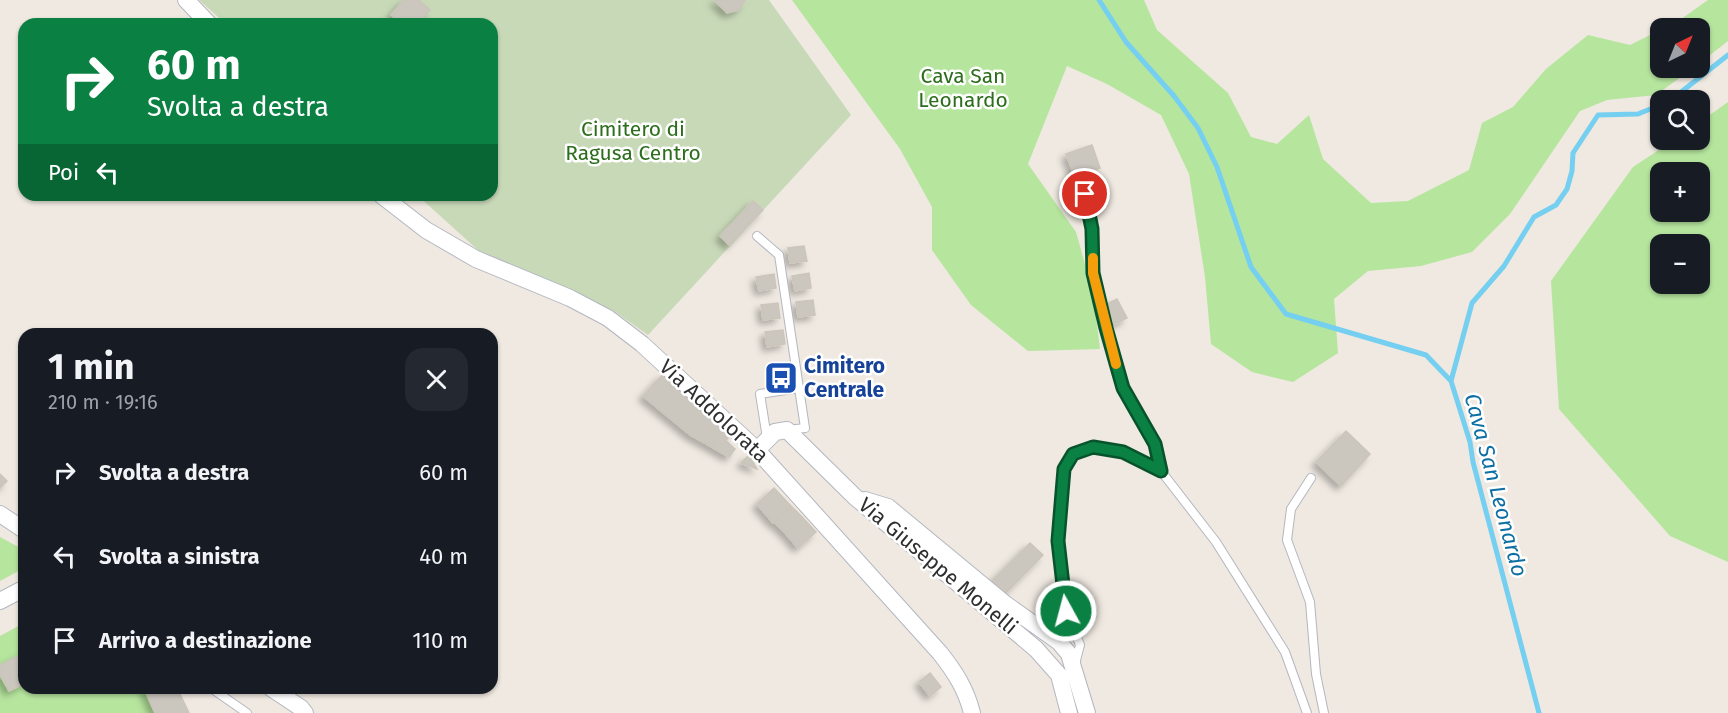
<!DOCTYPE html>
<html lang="it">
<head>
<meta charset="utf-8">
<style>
  body { margin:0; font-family:"Fira Sans",sans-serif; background:#242831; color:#f1f3f6; height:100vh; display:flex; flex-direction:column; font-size:22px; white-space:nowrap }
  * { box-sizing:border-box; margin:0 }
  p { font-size:20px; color:#9ea1a6 }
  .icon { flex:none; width:33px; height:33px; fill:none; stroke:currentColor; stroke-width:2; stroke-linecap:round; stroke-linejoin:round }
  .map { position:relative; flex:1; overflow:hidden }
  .drawer { position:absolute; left:18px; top:328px; width:480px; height:366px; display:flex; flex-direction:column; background:#171b24; border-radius:18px; box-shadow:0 2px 4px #0004 }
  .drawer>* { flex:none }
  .guide { position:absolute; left:18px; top:18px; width:480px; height:183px; border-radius:18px; box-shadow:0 2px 4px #0004; background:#0b8043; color:#fff; overflow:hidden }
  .needle { width:39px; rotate:43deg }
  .buttons { position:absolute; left:1650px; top:18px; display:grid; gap:12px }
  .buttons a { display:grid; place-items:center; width:60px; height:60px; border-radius:12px; background:#171b24; box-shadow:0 2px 4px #0004; font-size:30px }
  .pin { position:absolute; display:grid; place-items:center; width:51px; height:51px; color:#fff; margin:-26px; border:3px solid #fff; border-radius:50%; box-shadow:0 2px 6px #0007 }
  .me { position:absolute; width:66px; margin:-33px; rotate:353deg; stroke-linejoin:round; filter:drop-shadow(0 0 4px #0008) }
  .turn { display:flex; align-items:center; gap:21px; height:126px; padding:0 30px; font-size:27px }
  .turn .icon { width:78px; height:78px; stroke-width:2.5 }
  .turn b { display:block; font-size:42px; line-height:51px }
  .then { display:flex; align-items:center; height:57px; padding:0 30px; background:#0003; gap:12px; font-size:22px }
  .round { display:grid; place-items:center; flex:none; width:63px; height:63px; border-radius:18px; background:#242831 }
  .overview { display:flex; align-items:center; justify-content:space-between; height:102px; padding:0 30px }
  h1 { font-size:36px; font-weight:700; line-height:45px }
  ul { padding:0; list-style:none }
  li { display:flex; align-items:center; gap:18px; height:84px; padding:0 30px }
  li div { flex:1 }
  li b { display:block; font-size:22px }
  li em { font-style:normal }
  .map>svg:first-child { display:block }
  .green { fill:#b6e59e; fill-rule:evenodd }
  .cemetery { fill:#c8d9b8 }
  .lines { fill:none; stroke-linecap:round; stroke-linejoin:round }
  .stream { stroke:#75cff0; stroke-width:5 }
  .building { fill:#cbc7bf; stroke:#cbc5ba; stroke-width:1.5; filter:url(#shadow) }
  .service-casing { stroke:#b4b7c1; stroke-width:10 }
  .minor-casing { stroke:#b4b7c1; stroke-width:18 }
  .service { stroke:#fff; stroke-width:8 }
  .minor { stroke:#fff; stroke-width:16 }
  .route-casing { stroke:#07532c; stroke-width:15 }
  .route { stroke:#0b8043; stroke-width:10 }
  .slow { stroke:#f59e0b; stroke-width:10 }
  .labels { text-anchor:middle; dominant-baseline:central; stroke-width:5; stroke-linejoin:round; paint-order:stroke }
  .park-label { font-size:21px; fill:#2c6e1b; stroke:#fff }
  .transit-label { font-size:21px; font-weight:bold; fill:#164399; stroke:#fff; text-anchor:start }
  .street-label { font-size:21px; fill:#2e2e2e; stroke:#fff }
  .water-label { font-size:22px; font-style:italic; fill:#0d6fa3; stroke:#fff }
</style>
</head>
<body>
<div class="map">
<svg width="1728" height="713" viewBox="0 0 1728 713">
  <defs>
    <filter id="shadow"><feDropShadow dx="-4.5" dy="4.5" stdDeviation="3" flood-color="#0004"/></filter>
  </defs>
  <rect width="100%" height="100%" fill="#efe9e1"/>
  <!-- green -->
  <path class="green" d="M 792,0 L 1144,0 L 1157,30 L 1228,93 L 1251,137 L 1277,144 L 1309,115 L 1323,159 L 1371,203 L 1408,201 L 1469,170 L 1482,123 L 1513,107 L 1546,69 L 1588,35 L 1630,45 L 1660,30 L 1660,68 L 1693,68 L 1656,95 L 1607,100 L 1580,111 L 1510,214 L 1472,252 L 1421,266 L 1368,271 L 1334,299 L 1338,353 L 1293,382 L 1252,372 L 1211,344 L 1205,277 L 1189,174 L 1161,115 L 1107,84 L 1067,66 L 1028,164 L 1076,232 L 1093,293 L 1100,349 L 1028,351 L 971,305 L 932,250 L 932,207 L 900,149 Z
    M 1708,0 L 1728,0 L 1728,41 L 1700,63 L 1700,28 L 1665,28 L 1677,22 Z
    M 1728,102 L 1728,562 L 1670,536 L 1559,409 L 1551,281 L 1633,167 L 1674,140 L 1700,140 L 1700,122 ZM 1700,172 L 1700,212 L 1660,212 L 1660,172 ZM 1700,244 L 1700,284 L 1660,284 L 1660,244 Z
    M 0,537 L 24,550 L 24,568 L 0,581 Z
    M 24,623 L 24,653 L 0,665 L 0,636 Z
    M 0,675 L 9,691 L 24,684 L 24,688 L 144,689 L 155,713 L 0,713 Z"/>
  <!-- cemetery -->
  <path class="cemetery" d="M 199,0 L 769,0 L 851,115 L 648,335 L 614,311 L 479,251 L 417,195 L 492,195 L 492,24 L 226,24 Z"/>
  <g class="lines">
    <!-- stream -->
    <path class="stream" d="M 1099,0 L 1126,42 L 1174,96 L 1198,128 L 1217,167 L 1251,267 L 1286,314 L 1426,355 L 1451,381 L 1470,442 L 1473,462 L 1539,713
      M 1671,100 L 1728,55
      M 1451,381 L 1472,303 L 1504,266 L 1534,217 L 1556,205 L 1567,189 L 1572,171 L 1573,153 L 1598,115 L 1638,114 L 1660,105"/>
  </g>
  <!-- building -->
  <path class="building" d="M 404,0 L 419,0 L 430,10 L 418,24 L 402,24 L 391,15 Z
    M 714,0 L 745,0 L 738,10 L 727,13 Z
    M 1092,145 L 1100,168 L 1075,177 L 1066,154 Z
    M 753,201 L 763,210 L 729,245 L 720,236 Z
    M 804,246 L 807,261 L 790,263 L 788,248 Z
    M 809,273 L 811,288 L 795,291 L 792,276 Z
    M 774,274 L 776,288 L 759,291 L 756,277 Z
    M 1117,299 L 1127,318 L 1115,324 L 1105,305 Z
    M 813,300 L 815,315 L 798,317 L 796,302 Z
    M 778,303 L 780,318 L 763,320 L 761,305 Z
    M 783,330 L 785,344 L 767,347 L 765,332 Z
    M 663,374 L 731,435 L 726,440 L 720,435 L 710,446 L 690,435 L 643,396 Z
    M 1346,431 L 1370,454 L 1341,486 L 1316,462 Z
    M 720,435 L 735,449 L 729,457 L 710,446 Z
    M 749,455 L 757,469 L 741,463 Z
    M 0,474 L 7,481 L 0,488 Z
    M 774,488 L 791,506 L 773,523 L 757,504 Z
    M 791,506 L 803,518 L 786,534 L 774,522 Z
    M 803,518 L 816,532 L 798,548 L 786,534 Z
    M 1030,543 L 1043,555 L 1004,595 L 991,582 Z
    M 24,653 L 24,684 L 9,691 L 0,675 L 0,665 Z
    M 930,673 L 941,687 L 930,696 L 919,682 Z
    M 144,688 L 177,688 L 189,713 L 155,713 Z"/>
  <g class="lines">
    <defs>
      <path id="service" d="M 1085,194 L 1092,229 L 1093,273 L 1106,328 L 1123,388 L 1155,444 L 1161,471
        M 757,236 L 779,255 L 799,388
        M 767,438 L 760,394 L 799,388 L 805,428 L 788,430
        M 1311,478 L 1291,509 L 1287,540 L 1310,602 L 1316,674 L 1324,713
        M 1075,664 L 1080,645 L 1066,611 L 1058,541 L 1064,469 L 1073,454 L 1093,447 L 1123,452 L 1161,471 L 1216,542 L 1285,652 L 1307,713
        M 211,688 L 247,713"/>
      <path id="minor" d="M 186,0 L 209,24
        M 381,195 L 426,230 L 476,259 L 570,298 L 608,318 L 642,344 L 757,450 L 940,653 C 955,672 966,689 972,713
        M 757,450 L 775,432 L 787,430 L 855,497 L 1036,649 L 1059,675 L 1069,713
        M 865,500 L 888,507 L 1004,603 L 1059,642 L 1069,654 L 1087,713
        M 0,514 L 24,530
        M 0,601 L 21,590
        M 271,688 L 301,708 L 305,713"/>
    </defs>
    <!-- service casing -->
    <use href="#service" class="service-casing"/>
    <!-- minor casing -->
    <use href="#minor" class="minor-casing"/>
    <!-- service -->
    <use href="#service" class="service"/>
    <!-- minor -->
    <use href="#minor" class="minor"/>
  </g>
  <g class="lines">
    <defs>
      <path id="route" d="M 1066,611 L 1058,541 L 1064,469 L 1073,454 L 1093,447 L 1123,452 L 1161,471 L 1155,444 L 1123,388 L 1106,328 L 1093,273 L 1092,229 L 1085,194"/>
    </defs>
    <!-- route casing -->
    <use href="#route" class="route-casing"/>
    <!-- route -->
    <use href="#route" class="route"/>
    <!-- slow -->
    <path class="slow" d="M 1093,258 L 1093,273 L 1116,364"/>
  </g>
  <!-- icons -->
  <defs>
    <symbol id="bus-square" viewBox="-11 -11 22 22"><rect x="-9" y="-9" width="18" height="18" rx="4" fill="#1a4fb4" stroke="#fff"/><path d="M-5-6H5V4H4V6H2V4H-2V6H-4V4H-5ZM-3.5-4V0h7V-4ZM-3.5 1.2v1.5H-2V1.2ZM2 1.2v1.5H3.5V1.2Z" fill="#fff"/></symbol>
  </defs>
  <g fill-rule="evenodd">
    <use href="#bus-square" x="762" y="359" width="38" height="38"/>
  </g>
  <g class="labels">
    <!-- park labels -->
    <g class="park-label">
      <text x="963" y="76">Cava San<tspan x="963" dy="24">Leonardo</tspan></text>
      <text x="633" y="129">Cimitero di<tspan x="633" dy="24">Ragusa Centro</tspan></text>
    </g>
    <!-- transit labels -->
    <g class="transit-label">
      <text x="804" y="366">Cimitero<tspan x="804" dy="24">Centrale</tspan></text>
    </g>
    <!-- street labels -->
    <g class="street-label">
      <text transform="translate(714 411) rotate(43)">Via Addolorata</text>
      <text transform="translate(938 566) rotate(40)">Via Giuseppe Monelli</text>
    </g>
    <!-- water labels -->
    <g class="water-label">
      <text transform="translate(1496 485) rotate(75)">Cava San Leonardo</text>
    </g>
  </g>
</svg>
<div class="buttons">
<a><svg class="needle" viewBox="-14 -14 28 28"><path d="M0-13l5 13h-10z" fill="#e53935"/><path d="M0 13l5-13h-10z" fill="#9ea1a6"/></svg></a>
<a><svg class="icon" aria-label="search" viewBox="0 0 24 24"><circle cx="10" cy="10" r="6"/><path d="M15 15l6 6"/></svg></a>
<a>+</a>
<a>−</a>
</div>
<div class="pin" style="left:1085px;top:194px;background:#d93025"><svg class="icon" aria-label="arrive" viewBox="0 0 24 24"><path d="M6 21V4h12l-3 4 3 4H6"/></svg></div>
<svg class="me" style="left:1066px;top:611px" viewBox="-20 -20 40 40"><circle r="17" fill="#0b8043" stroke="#fff" stroke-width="3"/><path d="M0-11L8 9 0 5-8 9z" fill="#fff"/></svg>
<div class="guide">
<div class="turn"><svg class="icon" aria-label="right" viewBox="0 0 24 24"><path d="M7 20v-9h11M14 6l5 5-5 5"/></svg><div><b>60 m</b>Svolta a destra</div></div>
<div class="then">Poi<svg class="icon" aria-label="left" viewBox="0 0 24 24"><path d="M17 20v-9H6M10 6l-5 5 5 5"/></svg></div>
</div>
<section class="drawer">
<div class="overview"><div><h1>1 min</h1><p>210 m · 19:16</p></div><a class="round"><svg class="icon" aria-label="close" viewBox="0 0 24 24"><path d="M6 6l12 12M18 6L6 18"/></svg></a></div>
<ul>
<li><svg class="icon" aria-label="right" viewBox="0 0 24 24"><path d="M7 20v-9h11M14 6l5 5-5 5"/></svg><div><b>Svolta a destra</b></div><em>60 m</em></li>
<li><svg class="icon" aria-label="left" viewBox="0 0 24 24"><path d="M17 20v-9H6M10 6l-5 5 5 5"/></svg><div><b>Svolta a sinistra</b></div><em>40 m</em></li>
<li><svg class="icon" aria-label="arrive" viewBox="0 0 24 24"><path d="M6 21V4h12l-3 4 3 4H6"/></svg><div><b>Arrivo a destinazione</b></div><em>110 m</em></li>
</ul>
</section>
</div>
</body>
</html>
